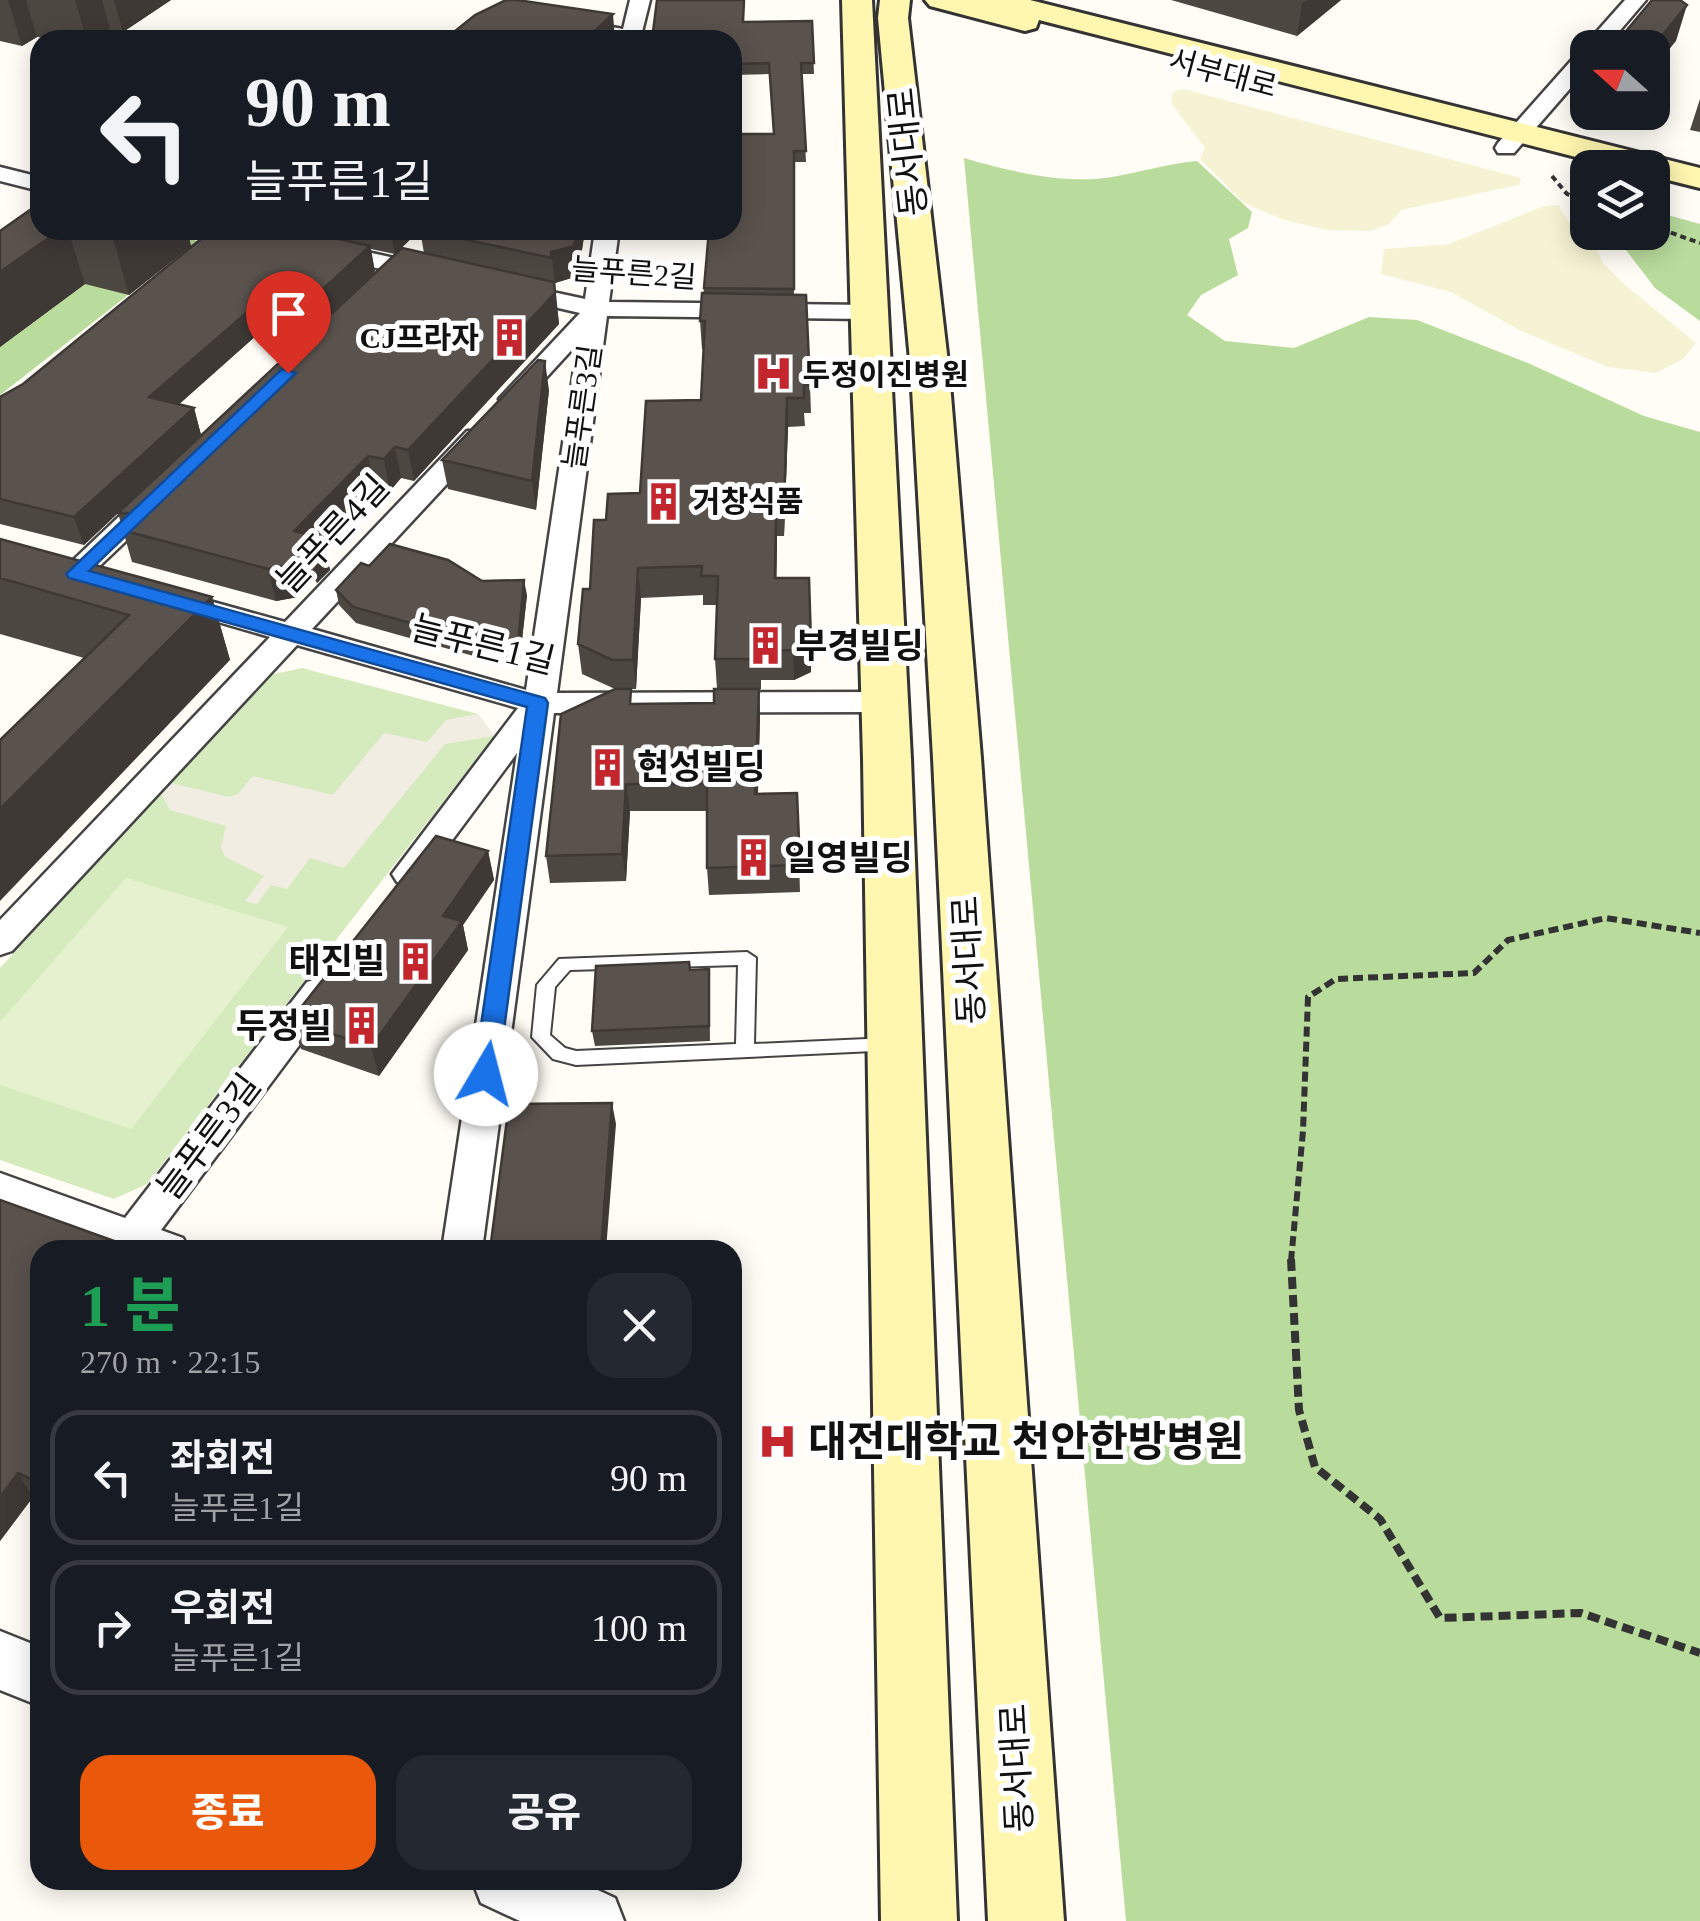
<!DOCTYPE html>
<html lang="ko">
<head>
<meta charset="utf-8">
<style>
  body { margin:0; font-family:"Times New Roman","Noto Sans KR",serif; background:#242831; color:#f1f3f6; height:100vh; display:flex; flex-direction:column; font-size:38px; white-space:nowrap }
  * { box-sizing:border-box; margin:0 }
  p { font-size:32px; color:#9ea1a6 }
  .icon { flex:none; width:55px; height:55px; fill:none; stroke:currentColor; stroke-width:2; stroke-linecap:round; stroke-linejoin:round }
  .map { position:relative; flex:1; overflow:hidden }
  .panel { position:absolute; left:30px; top:1240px; width:712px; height:650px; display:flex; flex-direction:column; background:#171b24; border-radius:30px; box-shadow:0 5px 25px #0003 }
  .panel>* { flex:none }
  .hud { position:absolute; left:30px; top:30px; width:712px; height:210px; border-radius:30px; box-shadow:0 5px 25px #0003; background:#171b24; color:#f1f3f6; overflow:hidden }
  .needle { width:65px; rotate:291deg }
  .buttons { position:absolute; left:1570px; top:30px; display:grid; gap:20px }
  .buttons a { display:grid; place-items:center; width:100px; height:100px; border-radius:20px; background:#171b24; box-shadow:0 5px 25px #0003; font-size:50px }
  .pin { position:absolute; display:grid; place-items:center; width:85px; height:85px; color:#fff; margin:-102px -42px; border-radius:50% 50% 50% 0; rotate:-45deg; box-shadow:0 0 10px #0007 }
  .pin .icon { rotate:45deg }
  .me { position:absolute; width:110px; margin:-55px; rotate:8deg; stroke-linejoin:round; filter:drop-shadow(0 0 8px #0008) }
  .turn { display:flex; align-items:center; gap:35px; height:210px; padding:0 50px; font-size:45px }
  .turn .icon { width:130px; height:130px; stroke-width:2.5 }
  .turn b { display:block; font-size:70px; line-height:85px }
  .round { display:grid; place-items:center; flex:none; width:105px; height:105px; border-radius:30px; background:#242831 }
  .head { display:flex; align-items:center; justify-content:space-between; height:170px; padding:0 50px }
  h1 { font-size:60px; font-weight:800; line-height:75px; color:#1e9e55 }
  .action { display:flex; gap:20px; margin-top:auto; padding:20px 50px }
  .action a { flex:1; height:115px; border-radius:30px; background:#ea580c; color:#fff; font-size:40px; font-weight:800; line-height:115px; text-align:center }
  .action a+a { background:#242831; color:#f1f3f6 }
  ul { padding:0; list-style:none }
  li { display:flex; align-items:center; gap:30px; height:135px; margin:0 20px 15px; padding:0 30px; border:5px solid #363941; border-radius:30px }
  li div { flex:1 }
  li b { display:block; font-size:38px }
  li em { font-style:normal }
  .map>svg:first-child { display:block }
  .farmland { fill:#f6f3d4 }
  .green { fill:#d5ebbd }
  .forest { fill:#b9dc9c }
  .pitch { fill:#e6f2cf }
  .plaza { fill:#f1ede2 }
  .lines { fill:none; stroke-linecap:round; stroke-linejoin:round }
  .service-casing { stroke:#444; stroke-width:4 }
  .minor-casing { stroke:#444; stroke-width:5 }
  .tertiary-casing { stroke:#444; stroke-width:5 }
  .secondary-casing { stroke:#333; stroke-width:6 }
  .path-far2 { stroke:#333; stroke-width:4; stroke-dasharray:6 4; stroke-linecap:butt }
  .path-far1 { stroke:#333; stroke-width:6; stroke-dasharray:10 5; stroke-linecap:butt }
  .path { stroke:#333; stroke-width:8; stroke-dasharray:12 6; stroke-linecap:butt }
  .service { fill:#fff; fill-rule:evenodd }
  .minor { fill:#fff; fill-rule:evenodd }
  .tertiary { fill:#fff; fill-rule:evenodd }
  .secondary { fill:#fff6b0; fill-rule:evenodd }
  .wall { fill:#4d4742 }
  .shaded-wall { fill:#3f3936 }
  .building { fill:#5a524d; stroke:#3f3936; stroke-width:2.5 }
  .route { fill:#1a73e8; stroke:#114b97; stroke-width:2.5 }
  .labels { text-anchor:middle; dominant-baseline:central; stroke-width:10; stroke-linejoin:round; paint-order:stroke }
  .far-street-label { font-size:30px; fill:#111; stroke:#fff }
  .far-poi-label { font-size:30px; font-weight:bold; fill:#111; stroke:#fff; text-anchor:start }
  .street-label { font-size:35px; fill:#111; stroke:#fff }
  .poi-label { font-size:35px; font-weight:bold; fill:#111; stroke:#fff; text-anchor:start }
  .near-poi-label { font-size:42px; font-weight:bold; fill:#111; stroke:#fff; text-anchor:start }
</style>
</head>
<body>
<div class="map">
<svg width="1700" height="1921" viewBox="0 0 1700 1921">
  <rect width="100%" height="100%" fill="#fffdf5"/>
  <!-- farmland -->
  <path class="farmland" d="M 1183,89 L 1521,178 L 1519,185 L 1401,210 L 1389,224 L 1370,231 L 1328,230 L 1284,220 L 1244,203 L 1200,159 L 1205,148 L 1171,103 L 1173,92 Z
    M 1558,205 L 1572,227 L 1597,249 L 1603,263 L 1625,285 L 1696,343 L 1683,359 L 1656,373 L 1608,367 L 1521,331 L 1451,292 L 1381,274 L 1384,249 L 1449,244 L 1544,206 Z"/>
  <!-- green -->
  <path class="green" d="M 302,668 L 478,714 L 494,736 L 147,1184 L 114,1199 L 0,1160 L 0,968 L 270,675 Z"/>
  <!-- forest -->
  <path class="forest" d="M 964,158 C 1008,171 1066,185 1112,177 C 1141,172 1167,164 1197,161 L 1252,212 L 1248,228 L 1229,239 L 1238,275 L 1201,295 L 1187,315 L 1225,341 L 1294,348 L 1369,317 L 1417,320 L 1528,363 L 1644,416 L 1700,432 L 1700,1921 L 1126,1921 Z
    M 1653,211 L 1700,224 L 1700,321 L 1655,288 L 1613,233 L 1652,232 Z
    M 158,230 L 193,234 L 196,242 L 0,395 L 0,347 Z"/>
  <!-- pitch -->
  <path class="pitch" d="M 126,878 L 288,927 L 131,1129 L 0,1085 L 0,1022 Z"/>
  <!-- plaza -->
  <path class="plaza" d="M 478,714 L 494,736 L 445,744 L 344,868 L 310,858 L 287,889 L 271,885 L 257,904 L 245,901 L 264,876 L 225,857 L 221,847 L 226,826 L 170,810 L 161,794 L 171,783 L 229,797 L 238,794 L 253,776 L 333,795 L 384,733 L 427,742 L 446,720 Z"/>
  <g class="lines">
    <defs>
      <path id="service" d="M 747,952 L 756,958 L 754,1044 L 889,1038 L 895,1040 L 898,1045 L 895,1050 L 576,1065 L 553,1059 L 532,1037 L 537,985 L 559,959 ZM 738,965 L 736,1044 L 576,1051 L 565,1048 L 550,1035 L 555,987 L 570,970 Z"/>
      <path id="minor" d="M 630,0 L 650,0 L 640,40 L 567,31 L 557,25 L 567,19 L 623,29 Z
        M 1625,0 L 1646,0 L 1605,48 L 1588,48 L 1588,68 L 1514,153 L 1498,153 L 1495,148 L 1498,143 Z
        M 0,167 L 40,177 L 40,191 L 0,181 Z
        M 223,230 L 267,230 L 431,266 L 443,273 L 431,280 L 235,237 Z
        M 595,230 L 619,230 L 609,302 L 868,305 L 880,312 L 868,319 L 607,316 L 557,693 L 883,692 L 894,695 L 898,702 L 894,709 L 883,712 L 554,713 L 482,1250 L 442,1250 L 517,753 L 421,882 L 409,886 L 397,882 L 392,874 L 518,708 L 297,645 L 12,951 L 0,955 L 0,920 L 270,637 L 160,605 L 155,599 L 160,593 L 170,590 L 285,622 L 467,431 L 485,431 L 489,437 L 485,443 L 312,629 L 526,690 L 578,343 L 521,405 L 512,407 L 499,399 L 580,313 L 502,295 L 499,290 L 511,283 L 585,299 Z
        M 158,487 L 172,495 L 168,501 L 86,579 L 66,579 L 62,573 L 66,567 L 148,489 Z
        M 320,978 L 333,982 L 338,991 L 333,1000 L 161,1230 L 183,1238 L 189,1250 L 123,1250 L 0,1205 L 0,1173 L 125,1218 L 307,982 Z"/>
      <path id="tertiary" d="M 0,1631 L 40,1647 L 40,1706 L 0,1690 Z
        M 472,1880 L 576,1880 L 615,1898 L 624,1921 L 520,1921 L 481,1903 Z"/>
      <path id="secondary" d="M 842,0 L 872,0 L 911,759 L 957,1921 L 881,1921 L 863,759 Z
        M 880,0 L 910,0 L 908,18 L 949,371 L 981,758 L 1064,1921 L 988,1921 L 933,758 L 911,371 L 878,18 Z
        M 925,0 L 1030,0 L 1700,168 L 1700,188 L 1652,176 L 1652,168 L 1619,168 L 1039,20 L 1036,28 L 1025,31 L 930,6 Z"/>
    </defs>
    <!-- service casing -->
    <use href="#service" class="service-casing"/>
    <!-- minor casing -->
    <use href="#minor" class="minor-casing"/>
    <!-- tertiary casing -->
    <use href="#tertiary" class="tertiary-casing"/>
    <!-- secondary casing -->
    <use href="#secondary" class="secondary-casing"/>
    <!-- path-far2 -->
    <path class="path-far2" d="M 1552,176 L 1567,194 L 1588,201
      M 1652,226 L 1700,243
      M 184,230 L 208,231"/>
    <!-- path-far1 -->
    <path class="path-far1" d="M 1291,1261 L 1303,1131 L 1308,997 L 1336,979 L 1474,973 L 1508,940 L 1606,918 L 1700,933"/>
    <!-- path -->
    <path class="path" d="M 1291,1259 L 1299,1410 L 1315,1467 L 1380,1519 L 1440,1618 L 1581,1613 L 1700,1653"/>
    <!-- service -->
    <use href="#service" class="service"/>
    <!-- minor -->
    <use href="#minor" class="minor"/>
    <!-- tertiary -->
    <use href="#tertiary" class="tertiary"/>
    <!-- secondary -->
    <use href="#secondary" class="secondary"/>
  </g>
  <!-- wall -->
  <path class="wall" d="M 0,0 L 171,0 L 123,32 L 110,30 L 96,40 L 57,40 L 37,37 L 22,46 L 0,41 Z
    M 1171,0 L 1341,0 L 1297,36 Z
    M 812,21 L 814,74 L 802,74 L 806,162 L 794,162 L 794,294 L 810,385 L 811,413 L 804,413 L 805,426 L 788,427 L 784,536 L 777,536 L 776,578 L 811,672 L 794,680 L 761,680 L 761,689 L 717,689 L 715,659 L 717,605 L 703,605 L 703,595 L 641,598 L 636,689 L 615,689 L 582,674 L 578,644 L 606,520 L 640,493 L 701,400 L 704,349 L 702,349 L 700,321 L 704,288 L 774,134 L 770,74 L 732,75 L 732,40 L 744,22 Z
    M 1700,99 L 1700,132 L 1690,130 Z
    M 40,230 L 187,230 L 191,246 L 129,295 L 85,284 L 0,347 L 0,231 Z
    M 212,230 L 420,230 L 395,254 L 371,249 L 375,272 L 307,336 L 267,326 L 179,404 L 194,408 L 201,435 L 424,253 L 420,230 L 585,230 L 578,276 L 555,283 L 559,324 L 414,481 L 401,478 L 390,491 L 375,487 L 323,541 L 330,570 L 317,583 L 315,580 L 298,597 L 276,601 L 132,562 L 118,513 L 84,545 L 0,524 L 0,397 L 23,384 Z
    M 549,390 L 536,510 L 448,489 L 442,460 Z
    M 0,539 L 212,597 L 230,660 L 84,658 L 0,634 Z
    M 369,566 L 482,581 L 527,595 L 520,658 L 502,664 L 356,623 L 339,605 L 336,590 Z
    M 759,689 L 760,716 L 758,794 L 797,793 L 800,892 L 709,895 L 707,868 L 707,811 L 630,811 L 626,881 L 550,883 L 546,856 L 633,704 L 714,703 Z
    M 488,851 L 494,880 L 463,925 L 468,950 L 379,1076 L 301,1049 L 291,1020 Z
    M 709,969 L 710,1041 L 595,1046 L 592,1031 L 690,970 Z
    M 40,1250 L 40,1500 L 33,1497 L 0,1541 Z"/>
  <!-- shaded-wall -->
  <path class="shaded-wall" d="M 8,0 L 26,0 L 37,37 L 22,46 Z
    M 75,0 L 102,0 L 110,30 L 96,40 L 87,40 Z
    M 114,0 L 171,0 L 123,32 Z
    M 1307,0 L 1341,0 L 1297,36 L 1302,3 Z
    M 1687,5 L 1676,41 L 1652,70 L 1652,48 Z
    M 613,14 L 615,40 L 585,40 Z
    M 60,230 L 68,230 L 85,284 L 0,347 L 0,272 Z
    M 119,230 L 187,230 L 191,246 L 129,295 L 112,235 Z
    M 390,230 L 420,230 L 395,254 Z
    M 577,230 L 585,230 L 578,276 L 555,283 L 551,252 Z
    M 370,246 L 375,272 L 307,336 L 301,309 Z
    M 554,282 L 559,324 L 414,481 L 408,450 Z
    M 261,300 L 267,326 L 157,424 L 149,397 Z
    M 545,361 L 549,390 L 536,510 L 532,481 Z
    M 787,398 L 788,427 L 784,536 L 784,507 Z
    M 194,408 L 201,435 L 84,545 L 74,517 Z
    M 395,447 L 401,478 L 390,491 L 384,459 Z
    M 368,456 L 375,487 L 323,541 L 330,570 L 317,583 L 310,551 L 307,548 L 315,580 L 298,597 L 276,601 L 268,569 L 294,531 Z
    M 776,507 L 777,536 L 776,607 L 775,578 Z
    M 638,568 L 641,598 L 636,689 L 633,660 Z
    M 524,580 L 527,595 L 520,658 L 502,664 L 500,648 Z
    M 212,597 L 230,660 L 0,901 L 0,809 Z
    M 811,643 L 811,672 L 794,680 L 793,650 Z
    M 759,689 L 760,716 L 757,822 L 755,794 Z
    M 626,784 L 630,811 L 626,881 L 622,854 Z
    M 488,851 L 494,880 L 463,925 L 468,950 L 379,1076 L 371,1047 L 443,916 Z
    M 612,1103 L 616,1124 L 606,1250 L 601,1250 Z
    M 18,1473 L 33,1497 L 0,1541 L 0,1497 Z"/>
  <!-- building -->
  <path class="building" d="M 506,0 L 517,0 L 613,14 L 585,40 L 444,40 L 475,15 Z
    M 657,0 L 744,0 L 743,22 L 812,21 L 814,63 L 801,63 L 806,151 L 794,151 L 794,289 L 704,288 L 709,230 L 732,230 L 732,134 L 774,134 L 769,63 L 732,64 L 732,40 L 652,40 Z
    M 1652,0 L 1680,0 L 1687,5 L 1652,48 L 1612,48 Z
    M 40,203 L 40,230 L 60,230 L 0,272 L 0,231 Z
    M 88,230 L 119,230 L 112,235 Z
    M 212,230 L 298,230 L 370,246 L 301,309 L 261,300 L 149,397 L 194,408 L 74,517 L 0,499 L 0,397 L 23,384 Z
    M 420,230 L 577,230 L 574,246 L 551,252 L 552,258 Z
    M 402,248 L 554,282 L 555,293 L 408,450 L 395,447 L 384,459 L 368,456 L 294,531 L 322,538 L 310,551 L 307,548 L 290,565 L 268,569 L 122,530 L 140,513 L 118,513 Z
    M 702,293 L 806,295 L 810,385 L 804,385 L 804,398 L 787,398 L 784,507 L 776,507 L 775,578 L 809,578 L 811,643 L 793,650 L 760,651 L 760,659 L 715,659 L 718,576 L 701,576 L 702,566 L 638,568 L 633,660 L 612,660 L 578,644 L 583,589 L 590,589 L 594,520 L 606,520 L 608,494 L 640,493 L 646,401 L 701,400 L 705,321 L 700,321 Z
    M 538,360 L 545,361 L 532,481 L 442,460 Z
    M 0,539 L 212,597 L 0,809 L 0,740 L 129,615 L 0,578 Z
    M 390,544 L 448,560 L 482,581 L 524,580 L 518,643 L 500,648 L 353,607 L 336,590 L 361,563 L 369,566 Z
    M 615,689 L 631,689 L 630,704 L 714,703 L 714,689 L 759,689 L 755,794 L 797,793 L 800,865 L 707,868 L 707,784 L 626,784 L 622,854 L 546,856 L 561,714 Z
    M 436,836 L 488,851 L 443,916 L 462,921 L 371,1047 L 291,1020 Z
    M 689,962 L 690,970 L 709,969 L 709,1026 L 592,1031 L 596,966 Z
    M 612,1103 L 601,1250 L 490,1250 L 509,1104 Z
    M 0,1200 L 139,1250 L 40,1250 L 40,1483 L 18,1473 L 0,1497 Z"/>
  <!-- route -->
  <path class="route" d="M 282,369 L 296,373 L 89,571 L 545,698 L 548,703 L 498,1074 L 495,1080 L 478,1080 L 474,1074 L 527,707 L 69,578 L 66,574 Z"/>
  <!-- icons -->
  <defs>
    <symbol id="building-bare" viewBox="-9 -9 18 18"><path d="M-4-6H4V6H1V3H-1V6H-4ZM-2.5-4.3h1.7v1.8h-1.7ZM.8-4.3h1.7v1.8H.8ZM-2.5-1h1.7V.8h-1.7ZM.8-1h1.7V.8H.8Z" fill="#c4262e" stroke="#fff" stroke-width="2.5" paint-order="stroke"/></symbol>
    <symbol id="hospital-bare" viewBox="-9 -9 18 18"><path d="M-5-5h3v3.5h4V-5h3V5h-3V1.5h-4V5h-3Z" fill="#c4262e" stroke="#fff" stroke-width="2.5" paint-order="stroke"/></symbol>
  </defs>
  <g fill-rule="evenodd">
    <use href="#building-bare" x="482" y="310" width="55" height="55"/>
    <use href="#hospital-bare" x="746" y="346" width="55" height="55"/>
    <use href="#building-bare" x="636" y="474" width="55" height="55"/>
    <use href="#building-bare" x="738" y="618" width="55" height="55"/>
    <use href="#building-bare" x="580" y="740" width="55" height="55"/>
    <use href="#building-bare" x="726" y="830" width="55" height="55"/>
    <use href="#building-bare" x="388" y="934" width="55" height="55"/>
    <use href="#building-bare" x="334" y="998" width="55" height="55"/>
    <use href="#hospital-bare" x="750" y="1414" width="55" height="55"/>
  </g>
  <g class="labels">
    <!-- far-street labels -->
    <g class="far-street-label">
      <text transform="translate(1223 73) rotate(15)">서부대로</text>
      <text transform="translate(634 273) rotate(4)">늘푸른2길</text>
      <text transform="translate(582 407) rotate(-82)">늘푸른3길</text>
    </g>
    <!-- far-poi labels -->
    <g class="far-poi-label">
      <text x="479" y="337" text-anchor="end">CJ프라자</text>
      <text x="803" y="374">두정이진병원</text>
      <text x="693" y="501">거창식품</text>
    </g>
    <!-- street labels -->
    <g class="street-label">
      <text transform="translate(908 152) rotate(-96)">동서대로</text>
      <text transform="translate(333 534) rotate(-47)">늘푸른4길</text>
      <text transform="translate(483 645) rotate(14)">늘푸른1길</text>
      <text transform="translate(969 960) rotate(-93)">동서대로</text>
      <text transform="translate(209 1137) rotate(-53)">늘푸른3길</text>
      <text transform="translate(1017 1768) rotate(-93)">동서대로</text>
    </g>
    <!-- poi labels -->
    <g class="poi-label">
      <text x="795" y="646">부경빌딩</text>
      <text x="637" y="767">현성빌딩</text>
      <text x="784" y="858">일영빌딩</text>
      <text x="385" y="961" text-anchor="end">태진빌</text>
      <text x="332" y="1026" text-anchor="end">두정빌</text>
    </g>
    <!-- near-poi labels -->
    <g class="near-poi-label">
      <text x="808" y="1442">대전대학교 천안한방병원</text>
    </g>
  </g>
</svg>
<div class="buttons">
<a><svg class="needle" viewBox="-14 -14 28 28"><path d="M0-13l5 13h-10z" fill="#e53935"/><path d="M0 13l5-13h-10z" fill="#9ea1a6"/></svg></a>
<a><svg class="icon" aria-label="layers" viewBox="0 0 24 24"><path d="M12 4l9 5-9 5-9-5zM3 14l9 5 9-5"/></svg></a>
</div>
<div class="pin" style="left:288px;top:373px;background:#d93025"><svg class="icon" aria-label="arrive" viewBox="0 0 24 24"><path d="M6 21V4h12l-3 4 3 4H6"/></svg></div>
<svg class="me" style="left:486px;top:1074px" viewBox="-20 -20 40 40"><circle r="19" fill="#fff"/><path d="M0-13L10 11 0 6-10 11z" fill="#1a73e8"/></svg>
<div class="hud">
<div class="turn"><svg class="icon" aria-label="left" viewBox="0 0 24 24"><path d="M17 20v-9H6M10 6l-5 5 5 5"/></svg><div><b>90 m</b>늘푸른1길</div></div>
</div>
<section class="panel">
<div class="head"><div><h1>1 분</h1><p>270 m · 22:15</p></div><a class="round"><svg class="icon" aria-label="close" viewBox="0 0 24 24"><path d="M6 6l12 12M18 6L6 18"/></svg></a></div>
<ul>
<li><svg class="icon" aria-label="left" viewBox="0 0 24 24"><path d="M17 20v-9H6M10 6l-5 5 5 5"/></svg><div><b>좌회전</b><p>늘푸른1길</p></div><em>90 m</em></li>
<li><svg class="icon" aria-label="right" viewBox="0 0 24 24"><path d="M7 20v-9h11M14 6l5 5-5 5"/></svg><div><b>우회전</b><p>늘푸른1길</p></div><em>100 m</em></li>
</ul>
<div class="action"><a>종료</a><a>공유</a></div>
</section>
</div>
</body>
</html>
